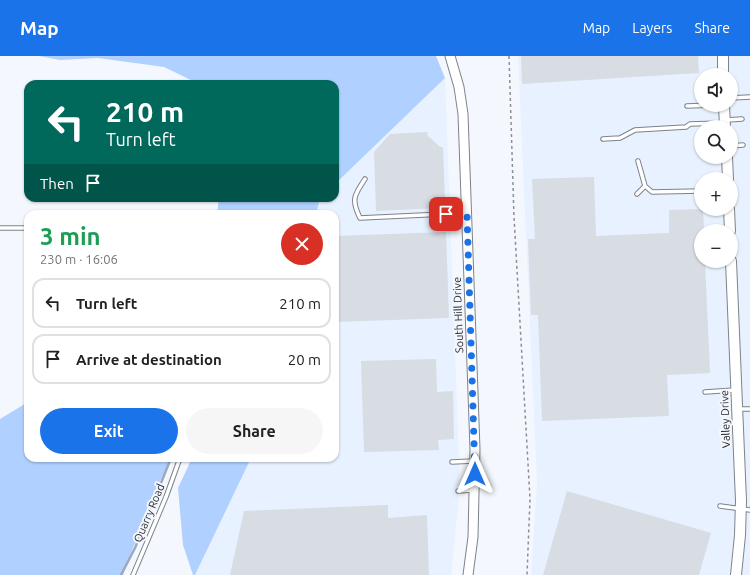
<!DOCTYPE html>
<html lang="en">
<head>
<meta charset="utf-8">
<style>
  body { margin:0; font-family:Ubuntu,sans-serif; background:#f6f6f6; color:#202124; height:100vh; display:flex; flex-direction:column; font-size:15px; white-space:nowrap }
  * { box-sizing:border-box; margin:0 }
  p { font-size:13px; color:#757577 }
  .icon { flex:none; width:22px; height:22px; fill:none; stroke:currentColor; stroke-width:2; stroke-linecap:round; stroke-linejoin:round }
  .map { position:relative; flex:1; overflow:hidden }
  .sheet { position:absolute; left:24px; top:154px; width:315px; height:252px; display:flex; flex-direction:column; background:#fff; border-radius:12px; box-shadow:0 1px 3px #0004 }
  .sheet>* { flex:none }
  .banner { position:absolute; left:24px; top:24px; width:315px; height:122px; border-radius:12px; box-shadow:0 1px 3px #0004; background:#00695c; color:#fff; overflow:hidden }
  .fabs { position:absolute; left:694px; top:12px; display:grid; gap:8px }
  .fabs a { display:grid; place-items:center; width:44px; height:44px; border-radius:50%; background:#fff; box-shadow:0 1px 3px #0004; font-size:20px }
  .pin { position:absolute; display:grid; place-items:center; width:34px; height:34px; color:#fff; margin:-17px; border-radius:8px; box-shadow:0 2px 6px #0006 }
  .me { position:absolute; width:44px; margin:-22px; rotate:0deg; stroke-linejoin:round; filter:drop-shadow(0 0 3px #0008) }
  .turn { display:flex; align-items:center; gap:14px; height:84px; padding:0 16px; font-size:18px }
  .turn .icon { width:52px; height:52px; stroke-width:2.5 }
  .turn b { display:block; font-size:28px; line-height:34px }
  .then { display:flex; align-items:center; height:38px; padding:0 16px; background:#0003; gap:8px; font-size:15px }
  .round { display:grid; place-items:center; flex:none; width:42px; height:42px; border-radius:21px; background:#f6f6f6 }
  .summary { display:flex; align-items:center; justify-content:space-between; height:68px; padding:0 16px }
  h1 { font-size:24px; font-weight:700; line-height:30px; color:#1e9e55 }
  .button { display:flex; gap:8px; margin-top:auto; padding:8px 16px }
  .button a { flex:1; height:46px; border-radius:24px; background:#1a73e8; color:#fff; font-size:16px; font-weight:700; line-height:46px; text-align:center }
  .button a+a { background:#f6f6f6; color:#202124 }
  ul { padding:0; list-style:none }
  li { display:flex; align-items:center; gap:12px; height:50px; margin:0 8px 6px; padding:0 8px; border:2px solid #e0e0e0; border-radius:12px }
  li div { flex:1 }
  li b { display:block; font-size:15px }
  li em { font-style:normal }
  header { display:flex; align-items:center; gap:24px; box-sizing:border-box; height:56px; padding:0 20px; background:#1a73e8; color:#fff }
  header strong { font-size:19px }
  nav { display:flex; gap:22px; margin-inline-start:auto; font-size:14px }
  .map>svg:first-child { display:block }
  .built { fill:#e8f1ff; fill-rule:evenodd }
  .green { fill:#b0d0ff }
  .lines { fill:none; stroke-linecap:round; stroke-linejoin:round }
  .stream { stroke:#9caabd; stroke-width:2.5 }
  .building { fill:#d8dce3 }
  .service-casing { stroke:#7e8389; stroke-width:5.5 }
  .tertiary-casing { stroke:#7e8389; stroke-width:11 }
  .secondary-casing { stroke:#7e8389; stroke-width:12 }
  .path { stroke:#8c8e93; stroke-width:1.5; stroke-dasharray:3 3; stroke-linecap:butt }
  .service { stroke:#fff; stroke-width:3.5 }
  .tertiary { stroke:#fff; stroke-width:9 }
  .secondary { stroke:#fff; stroke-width:10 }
  .route { stroke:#1a73e8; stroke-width:7; stroke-dasharray:0 12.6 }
  .labels { text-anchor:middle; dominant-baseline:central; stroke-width:4; stroke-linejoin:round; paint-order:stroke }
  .street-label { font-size:11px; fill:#27282b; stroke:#f4f8fe }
</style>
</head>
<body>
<header>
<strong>Map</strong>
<nav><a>Map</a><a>Layers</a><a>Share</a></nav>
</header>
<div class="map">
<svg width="750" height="519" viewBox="0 0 750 519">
  <rect width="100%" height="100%" fill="#f4f8fe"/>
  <!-- built -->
  <path class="built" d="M 518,0 L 750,0 L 750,519 L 531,519 L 537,426 ZM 701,19 L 731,19 L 731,49 L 701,49 ZM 701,71 L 731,71 L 731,101 L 701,101 ZM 701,123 L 731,123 L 731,153 L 701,153 ZM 701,175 L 731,175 L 731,205 L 701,205 Z
    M 445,22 L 460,431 L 451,519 L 195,519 L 251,402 L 335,402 L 335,158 L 316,158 L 318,144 L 320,142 L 335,142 L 335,128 Z"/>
  <!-- green -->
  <path class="green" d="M 39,0 L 436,0 L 445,22 L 335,128 L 335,28 L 196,28 L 195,26 L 164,11 L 98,2 L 60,4 Z
    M 219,142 L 320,142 L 316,158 L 217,158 Z
    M 28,346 L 28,402 L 171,402 L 150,446 L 123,519 L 0,519 L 0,363 Z
    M 192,402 L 251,402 L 195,519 L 193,519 L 183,489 L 178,432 Z"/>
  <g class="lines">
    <!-- stream -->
    <path class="stream" d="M 121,519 L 135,492 L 171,402"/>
  </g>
  <!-- building -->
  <path class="building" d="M 521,0 L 698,0 L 699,17 L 522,28 Z
    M 427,76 L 428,80 L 440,91 L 443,91 L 445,144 L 438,144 L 439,152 L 376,155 L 374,96 L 390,78 Z
    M 594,121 L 596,180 L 669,177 L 669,154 L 703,153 L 704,175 L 701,175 L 701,205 L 705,205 L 710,317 L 667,319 L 669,360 L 542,365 L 538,259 L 531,259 L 528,183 L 535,183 L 532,123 Z
    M 446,176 L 449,262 L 335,266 L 335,180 Z
    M 436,303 L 437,336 L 453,335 L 454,383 L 438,384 L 439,394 L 364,396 L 361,305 Z
    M 567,435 L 711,477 L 699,519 L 543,519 Z
    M 388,449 L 388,462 L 427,459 L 429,519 L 230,519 L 244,455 Z"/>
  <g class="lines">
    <defs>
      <path id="service" d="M 731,42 L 750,41
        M 687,50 L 714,49
        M 726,64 L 742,63
        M 603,83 L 620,82 L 635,74 L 686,71 L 690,68 L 724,67
        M 731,90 L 743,89
        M 638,105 L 645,130
        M 365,123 C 354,139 351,144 360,162 L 466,157
        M 637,138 L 645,130 L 652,136 L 701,135
        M 0,172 L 28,172
        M 705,336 L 735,334
        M 739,353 L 750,353
        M 452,406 L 474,405
        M 458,435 L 473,434
        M 720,450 L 750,454
        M 133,519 L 166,441 L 180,402"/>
      <path id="tertiary" d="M 450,0 L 459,31 L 463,58 L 475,393 L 473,481 L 468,519"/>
      <path id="secondary" d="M 723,0 L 723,19
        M 724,49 L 725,71
        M 727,101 L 728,123
        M 729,153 L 730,175
        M 731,205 L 741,445 L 740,479 L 736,519"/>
    </defs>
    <!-- service casing -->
    <use href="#service" class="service-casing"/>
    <!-- tertiary casing -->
    <use href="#tertiary" class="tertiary-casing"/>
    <!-- secondary casing -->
    <use href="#secondary" class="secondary-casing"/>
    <!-- path -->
    <path class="path" d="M 509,0 L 514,161 L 530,443 L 527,519"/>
    <!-- service -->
    <use href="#service" class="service"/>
    <!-- tertiary -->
    <use href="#tertiary" class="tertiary"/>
    <!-- secondary -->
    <use href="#secondary" class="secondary"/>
  </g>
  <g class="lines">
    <!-- route -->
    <path class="route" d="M 446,158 L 467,157 L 475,418"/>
  </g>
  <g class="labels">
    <!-- street labels -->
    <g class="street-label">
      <text transform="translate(458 259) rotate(-92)">South Hill Drive</text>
      <text transform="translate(725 363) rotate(-92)">Valley Drive</text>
      <text transform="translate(149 457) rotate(-67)">Quarry Road</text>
    </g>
  </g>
</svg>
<div class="fabs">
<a><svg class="icon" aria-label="sound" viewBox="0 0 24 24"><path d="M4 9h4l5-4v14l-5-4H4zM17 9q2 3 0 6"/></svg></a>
<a><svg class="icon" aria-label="search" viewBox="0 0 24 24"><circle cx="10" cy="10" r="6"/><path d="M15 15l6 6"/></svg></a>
<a>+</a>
<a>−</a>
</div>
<div class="pin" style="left:446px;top:158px;background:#d93025"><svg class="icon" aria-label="arrive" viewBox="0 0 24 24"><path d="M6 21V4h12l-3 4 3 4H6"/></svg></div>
<svg class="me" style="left:475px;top:418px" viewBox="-20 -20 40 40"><path d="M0-17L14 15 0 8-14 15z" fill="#1a73e8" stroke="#fff" stroke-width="4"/></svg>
<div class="banner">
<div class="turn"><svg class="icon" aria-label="left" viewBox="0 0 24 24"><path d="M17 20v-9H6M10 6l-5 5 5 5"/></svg><div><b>210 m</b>Turn left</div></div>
<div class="then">Then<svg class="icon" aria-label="arrive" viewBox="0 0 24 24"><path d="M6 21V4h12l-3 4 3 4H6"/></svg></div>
</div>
<section class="sheet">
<div class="summary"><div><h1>3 min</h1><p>230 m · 16:06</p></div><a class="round" style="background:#d93025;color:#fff"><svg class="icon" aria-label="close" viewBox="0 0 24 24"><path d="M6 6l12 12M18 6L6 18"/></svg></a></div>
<ul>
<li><svg class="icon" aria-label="left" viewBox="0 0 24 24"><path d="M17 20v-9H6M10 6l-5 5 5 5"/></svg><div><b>Turn left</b></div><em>210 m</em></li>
<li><svg class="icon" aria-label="arrive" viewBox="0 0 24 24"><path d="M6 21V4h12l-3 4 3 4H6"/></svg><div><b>Arrive at destination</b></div><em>20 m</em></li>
</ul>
<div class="button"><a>Exit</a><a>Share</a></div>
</section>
</div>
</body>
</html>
